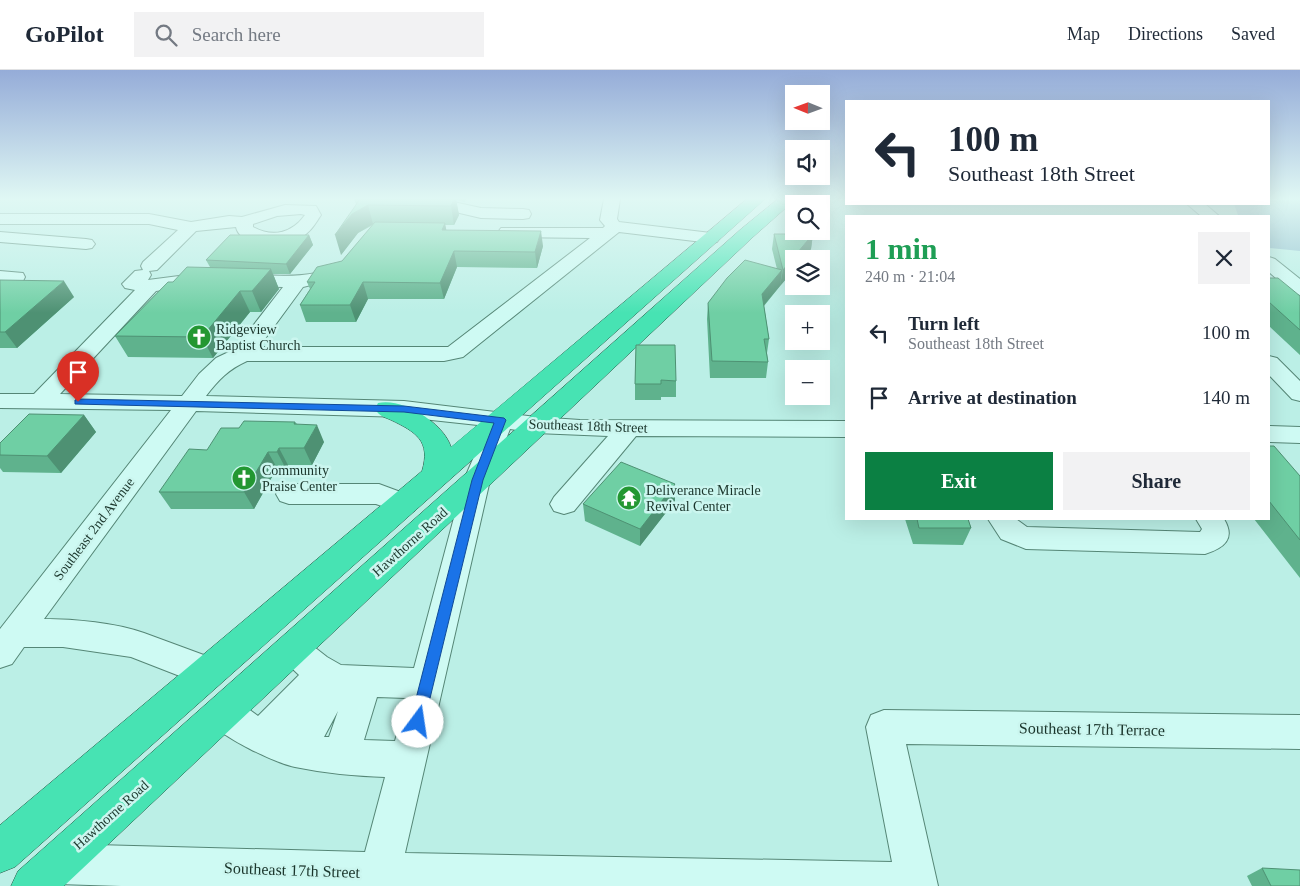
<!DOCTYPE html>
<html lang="en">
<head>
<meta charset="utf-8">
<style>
  body { margin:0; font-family:Georgia,serif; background:#f2f2f3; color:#1f2937; height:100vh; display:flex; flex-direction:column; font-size:19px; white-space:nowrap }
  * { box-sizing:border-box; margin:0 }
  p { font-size:16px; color:#747a83 }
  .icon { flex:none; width:28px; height:28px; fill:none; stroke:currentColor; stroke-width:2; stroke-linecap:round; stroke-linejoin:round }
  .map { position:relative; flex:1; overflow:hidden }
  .drawer { position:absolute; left:845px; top:145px; width:425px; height:305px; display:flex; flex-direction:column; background:#fff; border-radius:0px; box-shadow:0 5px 20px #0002 }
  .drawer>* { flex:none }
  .banner { position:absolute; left:845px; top:30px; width:425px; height:105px; border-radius:0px; box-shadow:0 5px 20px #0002; background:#fff; color:#1f2937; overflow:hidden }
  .needle { width:32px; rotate:271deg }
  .buttons { position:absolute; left:785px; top:15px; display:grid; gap:10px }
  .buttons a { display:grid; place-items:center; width:45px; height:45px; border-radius:0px; background:#fff; box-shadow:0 5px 20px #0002; font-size:25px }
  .pin { position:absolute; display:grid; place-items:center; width:42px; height:42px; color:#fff; margin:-51px -21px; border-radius:50% 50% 50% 0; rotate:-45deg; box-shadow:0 0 5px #0007 }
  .pin .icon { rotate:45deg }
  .me { position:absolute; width:55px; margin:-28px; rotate:14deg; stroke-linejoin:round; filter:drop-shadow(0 0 4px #0008) }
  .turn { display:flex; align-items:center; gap:18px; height:105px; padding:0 20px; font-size:22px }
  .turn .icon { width:65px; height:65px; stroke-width:2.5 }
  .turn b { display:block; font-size:35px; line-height:42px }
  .round { display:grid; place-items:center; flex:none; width:52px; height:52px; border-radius:0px; background:#f2f2f3 }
  .head { display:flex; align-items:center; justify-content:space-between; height:85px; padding:0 20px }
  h1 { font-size:30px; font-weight:700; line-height:38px; color:#1e9e55 }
  .primary-button { display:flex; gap:10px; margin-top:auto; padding:10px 20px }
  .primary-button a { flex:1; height:58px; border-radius:0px; background:#0b8043; color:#fff; font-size:20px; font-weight:700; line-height:58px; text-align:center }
  .primary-button a+a { background:#f2f2f3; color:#1f2937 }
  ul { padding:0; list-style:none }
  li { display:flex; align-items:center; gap:15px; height:65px; padding:0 20px }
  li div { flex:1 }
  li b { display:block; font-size:19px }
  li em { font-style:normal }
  header { display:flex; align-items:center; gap:30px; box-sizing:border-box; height:70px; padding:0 25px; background:#fff; border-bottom:1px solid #e0e1e3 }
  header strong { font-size:24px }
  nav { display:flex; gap:28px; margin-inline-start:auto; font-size:18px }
  .search { width:350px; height:45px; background:#f2f2f3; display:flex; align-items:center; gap:12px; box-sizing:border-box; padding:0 18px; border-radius:0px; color:#747a83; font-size:19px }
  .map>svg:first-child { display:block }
  .green { fill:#8fbdcd }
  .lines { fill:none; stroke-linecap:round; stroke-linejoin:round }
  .minor-casing { stroke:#558676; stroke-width:2 }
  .highway-casing { stroke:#2a5343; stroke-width:1 }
  .minor { fill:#cefaf3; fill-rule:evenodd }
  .highway { fill:#47e3b3; fill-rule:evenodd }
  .wall { fill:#5fb28d }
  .shaded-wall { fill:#4e9173 }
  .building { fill:#6fcfa4; stroke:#4e9173 }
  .route { fill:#1a73e8; stroke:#114b97 }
  .labels { text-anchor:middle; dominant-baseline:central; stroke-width:5; stroke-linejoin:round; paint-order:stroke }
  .poi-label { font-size:14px; fill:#1a352b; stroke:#cbf6ef; text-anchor:start }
  .street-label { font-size:14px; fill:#1a352b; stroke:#cbf6ef }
  .near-street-label { font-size:16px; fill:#1a352b; stroke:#cbf6ef }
</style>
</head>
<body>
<header>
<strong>GoPilot</strong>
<div class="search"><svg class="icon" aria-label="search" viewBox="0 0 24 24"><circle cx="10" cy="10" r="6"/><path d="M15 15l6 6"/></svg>Search here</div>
<nav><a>Map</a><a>Directions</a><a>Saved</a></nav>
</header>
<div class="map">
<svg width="1300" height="816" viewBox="0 0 1300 816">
  <rect width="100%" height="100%" fill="#bbefe6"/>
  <!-- green -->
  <path class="green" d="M 1269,129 L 1300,129 L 1300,181 L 1269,178 L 1269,146 L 1236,146 L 1238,145 L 1234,134 L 1269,134 Z"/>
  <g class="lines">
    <defs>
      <path id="minor" d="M 416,129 L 440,129 L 481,138 L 523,139 L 529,140 L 531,144 L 529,148 L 523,149 L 481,148 L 417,133 Z
        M 604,129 L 620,129 L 617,149 L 619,152 L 711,163 L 717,164 L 720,168 L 717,172 L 711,173 L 619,162 L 463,287 L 444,291 L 247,291 C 229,299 218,310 206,326 L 404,331 L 536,347 L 580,350 L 846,351 L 846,367 L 636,366 L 574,441 L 564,444 L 554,441 L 550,434 L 554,427 L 608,366 L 536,363 L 510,359 L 490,410 L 405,783 L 892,792 L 866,657 L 871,645 L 884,640 L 1300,645 L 1300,679 L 906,674 L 938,816 L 121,816 L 58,814 L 44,808 L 38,794 L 44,780 L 58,774 L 365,782 L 385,707 C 355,706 324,703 295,697 C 276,693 222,668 211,652 C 209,650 208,645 207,642 L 212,630 L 224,626 L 236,630 L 258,646 L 299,605 L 282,589 L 277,579 L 282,569 L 293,565 L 304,569 L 327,587 L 341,595 L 414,598 L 464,410 L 487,356 L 404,347 L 196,341 L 44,549 C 75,549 116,553 144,563 L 220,591 L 225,602 L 220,613 L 208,617 L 131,587 L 63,577 L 24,577 L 12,594 L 0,598 L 0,559 L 171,340 L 0,338 L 0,324 L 34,324 L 135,220 L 125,218 L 122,214 L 135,201 L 143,200 L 141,196 L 143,192 L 178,160 L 149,154 L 0,154 L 0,144 L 149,144 L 191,152 L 229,146 L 242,147 L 285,135 L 316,136 L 321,145 C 315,154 310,163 300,168 C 285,175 240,178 236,157 L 196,161 L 157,200 L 149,201 L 151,205 L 148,210 L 202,203 L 209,205 L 211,209 L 209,213 L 156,221 L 60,324 L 182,326 L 199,304 L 216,288 L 235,279 L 283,217 L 241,216 L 234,214 L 232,210 L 234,206 L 241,204 C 266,205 291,208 316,203 C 328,201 336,191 349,194 L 351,198 L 339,208 L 303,217 L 259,277 L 448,277 L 590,168 L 507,167 L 501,166 L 498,162 L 501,158 L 603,158 L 605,156 L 600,150 ZM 301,144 L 305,145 C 292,163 273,168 253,157 L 253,154 L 277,146 ZM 377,627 L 406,628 L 395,671 L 364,670 ZM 338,641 L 329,667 L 324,667 Z
        M 1187,134 L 1205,134 L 1219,146 L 1201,146 Z
        M 0,162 L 86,169 L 92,170 L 95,174 L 92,178 L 86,179 L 0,172 Z
        M 1269,187 L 1275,189 L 1300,209 L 1300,225 L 1293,223 L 1269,202 Z
        M 0,201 L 23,203 L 25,207 L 23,211 L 0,213 Z
        M 1269,286 L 1277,288 L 1300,311 L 1300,331 L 1292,329 L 1269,305 Z
        M 1269,356 L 1300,357 L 1300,373 L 1269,372 Z
        M 289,414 L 379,414 L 414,427 L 418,434 L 414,441 L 404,444 L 376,434 L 289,434 L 280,431 L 276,424 L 280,417 Z
        M 988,449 L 1016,449 L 1027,457 L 1200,462 L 1202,459 L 1196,449 L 1224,449 C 1236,469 1224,478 1205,484 L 1026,479 L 1001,469 Z"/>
      <path id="highway" d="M 747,129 L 765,129 L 15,797 L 0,803 L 0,755 L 422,401 C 431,371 416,362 391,350 C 384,347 379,346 375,339 L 378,333 C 402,327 444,353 451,377 Z
        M 778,129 L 796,129 L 753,167 L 64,816 L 11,816 L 18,801 L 741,159 Z"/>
    </defs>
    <!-- minor casing -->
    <use href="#minor" class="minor-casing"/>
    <!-- highway casing -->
    <use href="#highway" class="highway-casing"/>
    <!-- minor -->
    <use href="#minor" class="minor"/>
    <!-- highway -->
    <use href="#highway" class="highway"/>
  </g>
  <!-- wall -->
  <path class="wall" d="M 354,129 L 466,129 L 465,132 L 456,130 L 459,145 L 454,155 L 445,155 L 446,160 L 543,176 L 537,198 L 457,197 L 444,229 L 368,229 L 356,252 L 306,252 L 300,235 L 310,219 L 307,212 L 342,191 L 373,155 L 358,163 L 341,185 L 356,134 Z
    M 774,164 L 813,164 L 811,179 L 780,216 L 780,214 L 780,216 L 764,236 L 769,269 L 767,283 L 768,292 L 766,308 L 710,308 L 707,249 L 708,233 L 777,199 L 772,179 Z
    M 309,165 L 313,175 L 290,204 L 273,204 L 279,219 L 261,242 L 250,242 L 213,288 L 128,287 L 115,266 L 173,212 L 210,197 L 206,190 Z
    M 1269,208 L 1300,226 L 1300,285 L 1269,256 Z
    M 0,210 L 74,227 L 17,278 L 0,278 Z
    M 636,275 L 676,311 L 676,327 L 661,327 L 661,330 L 635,330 L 635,314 Z
    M 84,345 L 96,362 L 61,403 L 3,402 L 0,398 L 0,373 Z
    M 295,352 L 297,354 L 324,372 L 312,395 L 288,395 L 286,399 L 277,398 L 254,439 L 171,439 L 159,422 L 207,380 L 239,358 Z
    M 1269,376 L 1300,406 L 1300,508 L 1254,449 L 1269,449 Z
    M 675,414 L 675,431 L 640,476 L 585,451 L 583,434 Z
    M 905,449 L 968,449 L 971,458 L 963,475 L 913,474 Z
    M 1262,798 L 1300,816 L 1252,816 L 1247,806 Z"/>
  <!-- shaded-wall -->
  <path class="shaded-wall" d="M 454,129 L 456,129 L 459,145 L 454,155 L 451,136 Z
    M 368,135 L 373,154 L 358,163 L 341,185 L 335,165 L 352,144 Z
    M 445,153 L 448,169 L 442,160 Z
    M 541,161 L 543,176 L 537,198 L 535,182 Z
    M 813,164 L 811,179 L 803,189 L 794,189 L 794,200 L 780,216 L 783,200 Z
    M 309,165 L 313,175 L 290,204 L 286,194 Z
    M 454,181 L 457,197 L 444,229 L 440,213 Z
    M 271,199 L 279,219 L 261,242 L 252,221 Z
    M 782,200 L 780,216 L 760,240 L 762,224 Z
    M 64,211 L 74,227 L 17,278 L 5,262 Z
    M 363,212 L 368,229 L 356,252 L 350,235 Z
    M 240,221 L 250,242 L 213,288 L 202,267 Z
    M 84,345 L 96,362 L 61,403 L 47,386 Z
    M 317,355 L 324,372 L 312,395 L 304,378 Z
    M 279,378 L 288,395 L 286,399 L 277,382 Z
    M 268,382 L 277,398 L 254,439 L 244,422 Z
    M 675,414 L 675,431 L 640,476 L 640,459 Z"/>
  <!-- building -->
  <path class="building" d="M 360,129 L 454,129 L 451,136 L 368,135 L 352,144 L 335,165 Z
    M 375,152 L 445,153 L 442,160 L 541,161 L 535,182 L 454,181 L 440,213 L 363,212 L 350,235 L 300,235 L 315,212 L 307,212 L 317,197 L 342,191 Z
    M 774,164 L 813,164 L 783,200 Z
    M 230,165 L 309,165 L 286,194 L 206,190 Z
    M 745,190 L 782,200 L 762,224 L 769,269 L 764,269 L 768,292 L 712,291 L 708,233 L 727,208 Z
    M 187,197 L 271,199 L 252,221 L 240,221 L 202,267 L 115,266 L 168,212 L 173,212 Z
    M 1269,208 L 1278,208 L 1300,226 L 1300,260 L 1269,232 Z
    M 0,210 L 64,211 L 5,262 L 0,262 Z
    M 636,275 L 675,275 L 676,311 L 661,310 L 661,314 L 635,314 Z
    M 29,344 L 84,345 L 47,386 L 0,385 L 0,373 Z
    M 244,351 L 295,352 L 294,354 L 317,355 L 304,378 L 279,378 L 277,382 L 268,382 L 244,422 L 159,422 L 189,379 L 207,380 L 221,358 L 239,358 Z
    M 1269,376 L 1274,376 L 1300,406 L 1300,470 L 1269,431 Z
    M 621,392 L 675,414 L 640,459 L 583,434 Z
    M 917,449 L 968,449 L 971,458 L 919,458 Z
    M 1262,798 L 1300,800 L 1300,816 L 1271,816 Z"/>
  <!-- sky -->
  <linearGradient id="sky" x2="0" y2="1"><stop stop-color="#95acd8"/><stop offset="0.53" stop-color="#e0f8f4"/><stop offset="1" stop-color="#e0f8f4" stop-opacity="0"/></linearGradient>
  <rect width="1300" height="243" fill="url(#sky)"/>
  <!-- route -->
  <path class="route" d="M 78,329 L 404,336 L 504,348 L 506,350 L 483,410 L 423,657 L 418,659 L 412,657 L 410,652 L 472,410 L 494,353 L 404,342 L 75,334 L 75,330 Z"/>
  <!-- icons -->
  <defs>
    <symbol id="church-disc" viewBox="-11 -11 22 22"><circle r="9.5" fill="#239732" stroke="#cbf6ef"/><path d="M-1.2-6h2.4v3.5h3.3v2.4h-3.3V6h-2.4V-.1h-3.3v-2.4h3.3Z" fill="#fff"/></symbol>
    <symbol id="temple-disc" viewBox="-11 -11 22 22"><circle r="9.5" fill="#239732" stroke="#cbf6ef"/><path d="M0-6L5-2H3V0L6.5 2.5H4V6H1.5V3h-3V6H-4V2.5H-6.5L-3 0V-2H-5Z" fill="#fff"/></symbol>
  </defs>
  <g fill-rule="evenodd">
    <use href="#church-disc" x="185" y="253" width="28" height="28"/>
    <use href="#church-disc" x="230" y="394" width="28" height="28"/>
    <use href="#temple-disc" x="615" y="414" width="28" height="28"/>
  </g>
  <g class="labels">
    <!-- poi labels -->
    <g class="poi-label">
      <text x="216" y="259">Ridgeview<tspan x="216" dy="16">Baptist Church</tspan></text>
      <text x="262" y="400">Community<tspan x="262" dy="16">Praise Center</tspan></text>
      <text x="646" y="420">Deliverance Miracle<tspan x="646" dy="16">Revival Center</tspan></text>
    </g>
    <!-- street labels -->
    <g class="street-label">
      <text transform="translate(588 356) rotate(2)">Southeast 18th Street</text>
      <text transform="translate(94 459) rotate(-53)">Southeast 2nd Avenue</text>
      <text transform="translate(410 472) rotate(-42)">Hawthorne Road</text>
      <text transform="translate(111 745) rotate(-42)">Hawthorne Road</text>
    </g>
    <!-- near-street labels -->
    <g class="near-street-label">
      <text transform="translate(1092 659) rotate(1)">Southeast 17th Terrace</text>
      <text transform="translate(292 800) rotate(2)">Southeast 17th Street</text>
    </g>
  </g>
</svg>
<div class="buttons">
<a><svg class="needle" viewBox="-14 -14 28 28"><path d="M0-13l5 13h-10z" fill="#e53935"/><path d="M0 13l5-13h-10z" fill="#747a83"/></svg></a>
<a><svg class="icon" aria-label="sound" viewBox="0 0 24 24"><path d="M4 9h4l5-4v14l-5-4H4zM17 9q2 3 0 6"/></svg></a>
<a><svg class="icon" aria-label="search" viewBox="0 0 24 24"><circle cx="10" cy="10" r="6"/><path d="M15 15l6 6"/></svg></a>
<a><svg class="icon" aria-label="layers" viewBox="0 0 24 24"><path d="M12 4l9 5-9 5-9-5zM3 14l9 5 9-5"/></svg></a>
<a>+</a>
<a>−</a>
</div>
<div class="pin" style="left:78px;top:332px;background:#d93025"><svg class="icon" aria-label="arrive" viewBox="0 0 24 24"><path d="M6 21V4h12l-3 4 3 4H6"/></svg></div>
<svg class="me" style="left:418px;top:652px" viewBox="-20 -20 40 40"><circle r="19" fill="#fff"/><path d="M0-13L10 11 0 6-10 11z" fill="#1a73e8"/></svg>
<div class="banner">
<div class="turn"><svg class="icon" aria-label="left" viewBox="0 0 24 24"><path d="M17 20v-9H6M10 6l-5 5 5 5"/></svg><div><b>100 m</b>Southeast 18th Street</div></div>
</div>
<section class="drawer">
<div class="head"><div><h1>1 min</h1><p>240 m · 21:04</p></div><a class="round"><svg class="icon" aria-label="close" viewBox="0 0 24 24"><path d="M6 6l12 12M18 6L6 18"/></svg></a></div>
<ul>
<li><svg class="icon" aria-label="left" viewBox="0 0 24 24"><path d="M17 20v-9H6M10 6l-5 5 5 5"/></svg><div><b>Turn left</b><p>Southeast 18th Street</p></div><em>100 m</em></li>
<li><svg class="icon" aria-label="arrive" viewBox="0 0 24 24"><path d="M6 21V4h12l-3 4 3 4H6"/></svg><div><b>Arrive at destination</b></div><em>140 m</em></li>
</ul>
<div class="primary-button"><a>Exit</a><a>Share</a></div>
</section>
</div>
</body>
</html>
